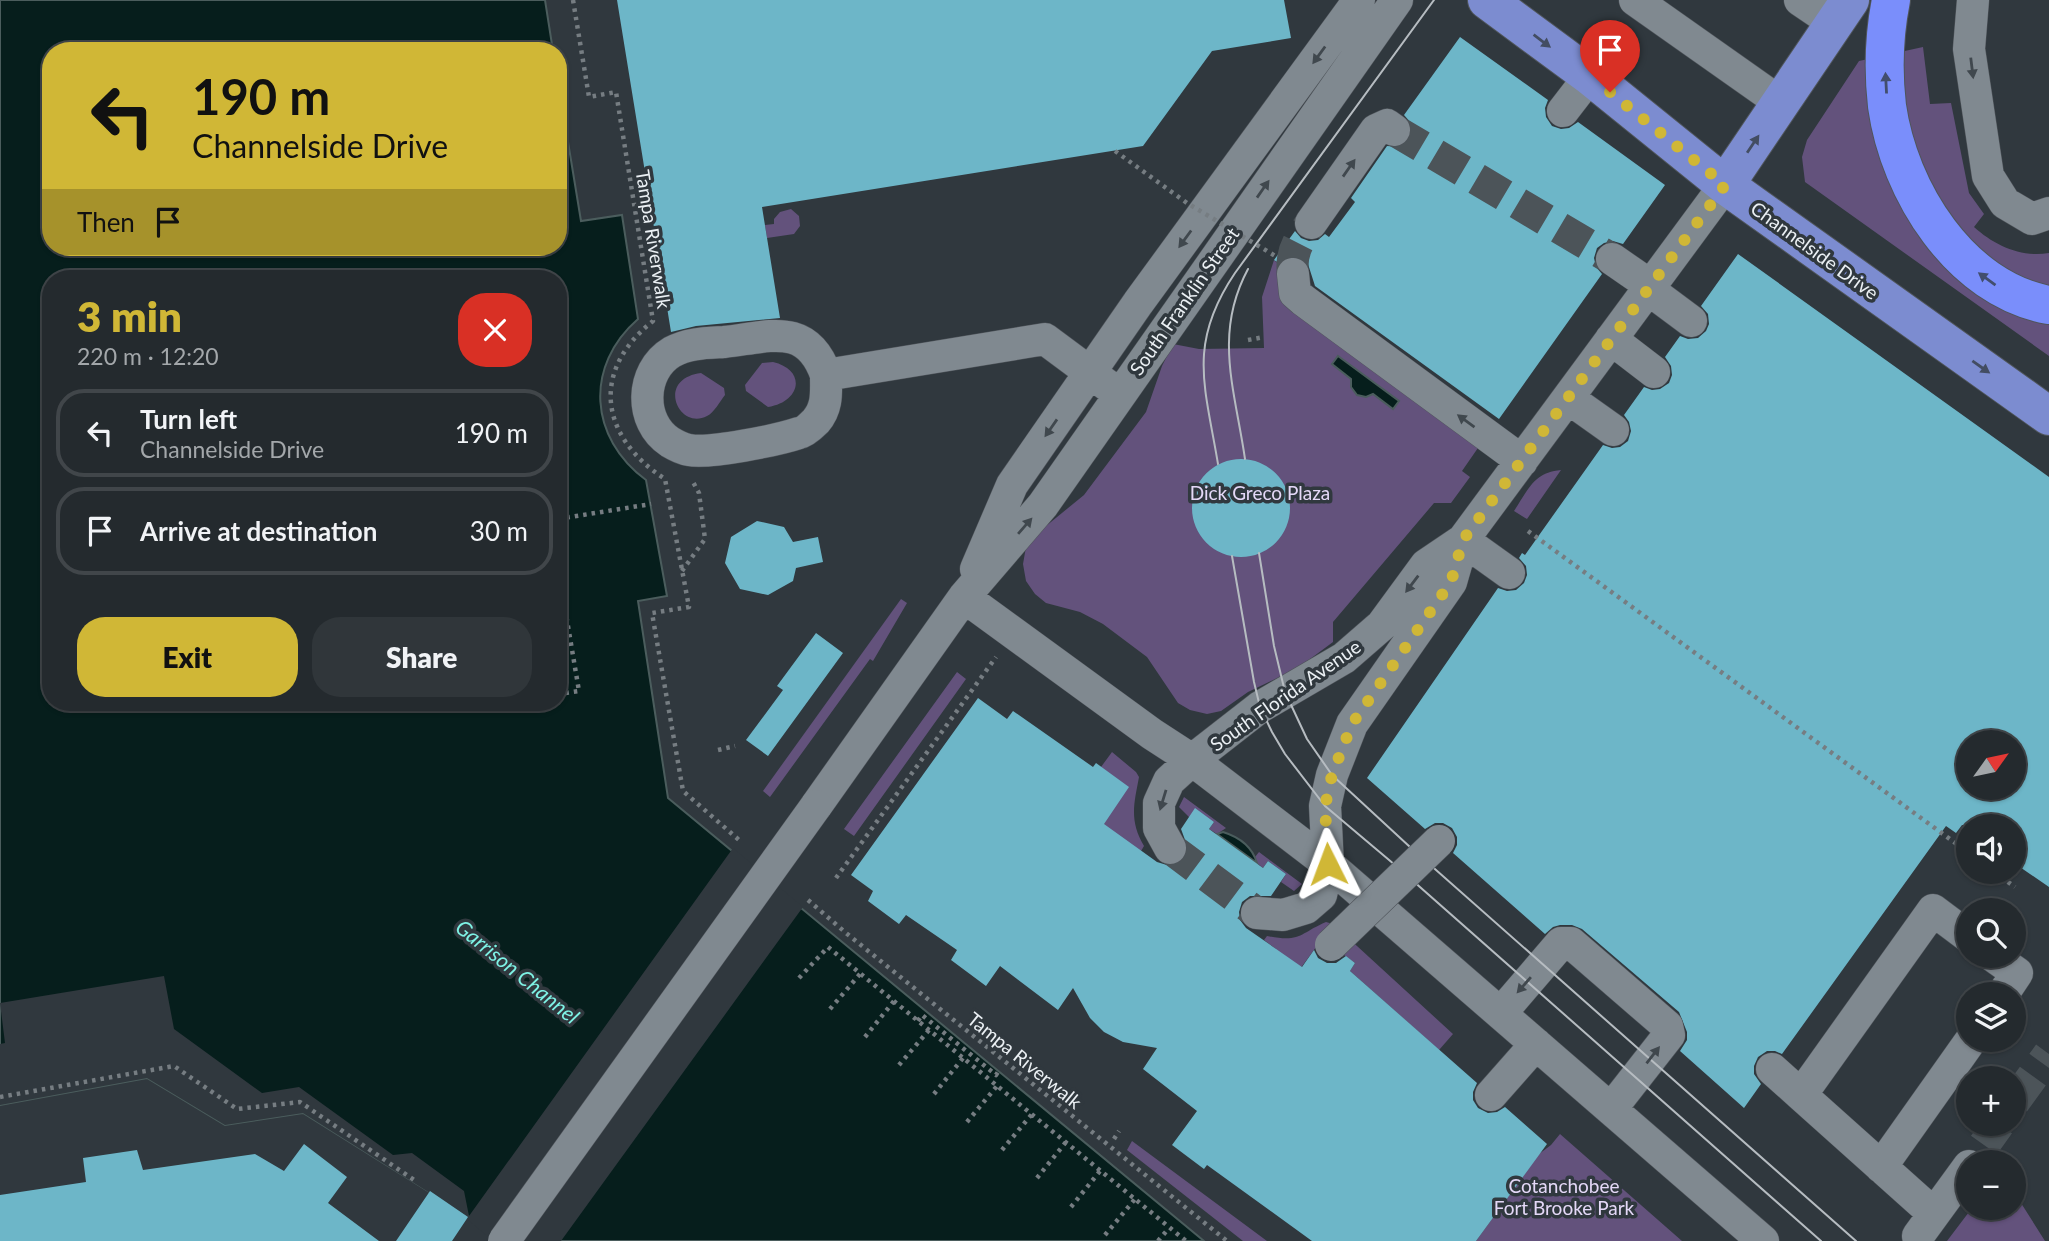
<!DOCTYPE html>
<html lang="en">
<head>
<meta charset="utf-8">
<style>
  body { margin:0; font-family:Lato,sans-serif; background:#30363a; color:#f1f3f6; height:100vh; display:flex; flex-direction:column; font-size:26px; white-space:nowrap }
  * { box-sizing:border-box; margin:0 }
  p { font-size:23px; color:#a3a7aa }
  .icon { flex:none; width:38px; height:38px; fill:none; stroke:currentColor; stroke-width:2; stroke-linecap:round; stroke-linejoin:round }
  .map { position:relative; flex:1; overflow:hidden }
  .drawer { position:absolute; left:42px; top:270px; width:525px; height:441px; display:flex; flex-direction:column; background:#242a2e; border-radius:28px; box-shadow:0 2px 5px #0004,0 0 0 2px #41464a }
  .drawer>* { flex:none }
  .guide { position:absolute; left:42px; top:42px; width:525px; height:214px; border-radius:28px; box-shadow:0 2px 5px #0004,0 0 0 2px #41464a; background:#d0b736; color:#111; overflow:hidden }
  .needle { width:46px; rotate:57deg }
  .fabs { position:absolute; left:1956px; top:730px; display:grid; gap:14px }
  .fabs a { display:grid; place-items:center; width:70px; height:70px; border-radius:50%; background:#242a2e; box-shadow:0 2px 5px #0004,0 0 0 2px #41464a; font-size:35px }
  .pin { position:absolute; display:grid; place-items:center; width:60px; height:60px; color:#fff; margin:-72px -30px; border-radius:50% 50% 50% 0; rotate:-45deg; box-shadow:0 0 7px #0007 }
  .pin .icon { rotate:45deg }
  .me { position:absolute; width:77px; margin:-38px; rotate:357deg; stroke-linejoin:round; filter:drop-shadow(0 0 5px #0008) }
  .turn { display:flex; align-items:center; gap:24px; height:147px; padding:0 35px; font-size:32px }
  .turn .icon { width:91px; height:91px; stroke-width:2.5 }
  .turn b { display:block; font-size:49px; line-height:60px }
  .then { display:flex; align-items:center; height:66px; padding:0 35px; background:#0003; gap:14px; font-size:26px }
  .round { display:grid; place-items:center; flex:none; width:74px; height:74px; border-radius:28px; background:#30363a }
  .head { display:flex; align-items:center; justify-content:space-between; height:119px; padding:0 35px }
  h1 { font-size:42px; font-weight:800; line-height:52px; color:#d0b736 }
  .action { display:flex; gap:14px; margin-top:auto; padding:14px 35px }
  .action a { flex:1; height:80px; border-radius:28px; background:#d0b736; color:#111; font-size:28px; font-weight:800; line-height:80px; text-align:center }
  .action a+a { background:#30363a; color:#f1f3f6 }
  ul { padding:0; list-style:none }
  li { display:flex; align-items:center; gap:21px; height:88px; margin:0 14px 10px; padding:0 21px; border:4px solid #41464a; border-radius:28px }
  li div { flex:1 }
  li b { display:block; font-size:26px }
  li em { font-style:normal }
  .map>svg:first-child { display:block }
  .green { fill:#63527c }
  .water { fill:#061e1c; stroke:#4b5d5d; stroke-width:2; fill-rule:evenodd }
  .pier { fill:#30383e }
  .building { fill:#6db6c8; fill-rule:evenodd }
  .lines { fill:none; stroke-linecap:round; stroke-linejoin:round }
  .minor-tunnel { stroke:#4c5459; stroke-width:32; stroke-dasharray:32 16; stroke-linecap:butt }
  .minor-casing { stroke:#4f555b; stroke-width:33 }
  .major-casing { stroke:#4f555b; stroke-width:40 }
  .highway-casing { stroke:#4f555b; stroke-width:40 }
  .path { stroke:#767d82; stroke-width:4.5; stroke-dasharray:3.5 5; stroke-linecap:butt }
  .minor { stroke:#808990; stroke-width:32 }
  .major { stroke:#7c8cd0; stroke-width:38 }
  .highway { stroke:#7a8efb; stroke-width:38 }
  .tram { stroke:#b6bcc1; stroke-width:2 }
  .minor-bridge-casing { stroke:#4f555b; stroke-width:33; stroke-linecap:butt }
  .path-bridge { stroke:#767d82; stroke-width:4.5; stroke-dasharray:3.5 5; stroke-linecap:butt }
  .minor-bridge { stroke:#808990; stroke-width:32 }
  .oneway { fill:#434d62 }
  .oneway2 { fill:#40484e }
  .oneway3 { fill:#424e6d }
  .route { stroke:#d0b736; stroke-width:12; stroke-dasharray:0 21.6 }
  .labels { text-anchor:middle; dominant-baseline:central; stroke-width:7; stroke-linejoin:round; paint-order:stroke }
  .street-label { font-size:19px; fill:#ebf0f4; stroke:#30383e }
  .park-label { font-size:19px; fill:#e4d8f7; stroke:#30383e }
  .water-label { font-size:21px; font-style:italic; fill:#7ef2e5; stroke:#30383e }
</style>
</head>
<body>
<div class="map">
<svg width="2049" height="1241" viewBox="0 0 2049 1241">
  <rect width="100%" height="100%" fill="#30383e"/>
  <!-- green -->
  <path class="green" d="M 1923,47 L 1930,104 L 1951,103 L 1969,193 L 1984,214 L 1974,227 C 1994,245 2021,258 2049,253 L 2049,356 L 1805,182 L 1802,157 L 1807,140 L 1859,61 Z
    M 791,209 L 799,216 L 800,226 L 794,234 L 767,238 L 765,225 L 774,224 L 774,219 L 780,212 Z
    M 1274,260 L 1480,445 L 1462,471 L 1470,477 L 1451,503 L 1434,503 L 1333,622 L 1333,642 L 1298,668 L 1248,692 L 1221,711 L 1207,714 L 1190,710 L 1178,703 L 1147,657 L 1103,624 L 1080,612 L 1046,603 L 1035,594 L 1026,581 L 1023,564 L 1026,547 L 1035,535 L 1084,495 L 1146,412 L 1162,366 L 1173,344 L 1199,349 L 1264,348 L 1262,297 Z
    M 773,362 C 807,370 801,402 768,407 L 746,391 L 745,385 L 762,363 Z
    M 701,373 L 724,388 L 725,395 C 720,401 714,413 707,416 C 679,431 655,379 701,373 Z
    M 1561,470 L 1527,519 L 1514,511 C 1528,490 1534,472 1561,470 Z
    M 901,599 L 907,603 L 873,661 L 870,659 L 770,797 L 763,791 Z
    M 957,672 L 966,679 L 854,836 L 844,829 Z
    M 1112,752 L 1136,772 L 1139,777 C 1134,804 1129,820 1144,846 L 1141,851 L 1099,831 L 1101,767 Z
    M 1184,797 L 1226,828 L 1217,834 L 1209,829 L 1214,822 L 1189,817 L 1179,807 Z
    M 1259,852 L 1302,884 L 1294,891 L 1281,882 L 1286,874 L 1268,861 L 1263,868 L 1257,863 L 1255,857 Z
    M 1326,922 L 1333,924 L 1453,1034 L 1439,1050 L 1350,971 L 1355,963 L 1322,939 L 1297,973 L 1272,956 L 1276,949 L 1264,940 L 1267,936 C 1301,943 1300,933 1326,922 Z
    M 1560,1134 L 1682,1241 L 1476,1241 L 1539,1154 L 1551,1145 Z
    M 1132,1141 L 1267,1241 L 1243,1241 L 1127,1150 Z
    M 2014,1192 L 2045,1241 L 1947,1241 L 1972,1208 L 2014,1208 Z"/>
  <!-- water -->
  <path class="water" d="M 0,0 L 545,0 L 553,51 L 51,51 L 51,247 L 558,247 L 558,81 L 581,221 L 622,215 L 638,319 C 584,366 589,438 646,480 L 667,596 L 638,601 L 668,798 L 1204,1241 L 499,1241 L 471,1218 L 303,1113 L 225,1125 L 147,1078 L 0,1105 ZM 51,278 L 558,278 L 558,702 L 51,702 Z
    M 1338,356 L 1399,401 L 1393,409 L 1373,394 L 1366,397 L 1357,395 L 1351,387 L 1351,379 L 1332,364 Z
    M 1223,832 C 1239,837 1252,846 1257,863 L 1217,834 Z"/>
  <!-- pier -->
  <path class="pier" d="M 733,848 L 803,907 L 561,1241 L 493,1241 L 467,1219 L 468,1217 L 303,1113 L 225,1125 L 147,1078 L 0,1105 L 0,1044 L 5,1043 L 0,1003 L 164,976 L 174,1029 L 262,1093 L 299,1087 L 393,1155 L 412,1153 L 464,1191 L 469,1216 Z"/>
  <!-- building -->
  <path class="building" d="M 617,0 L 1284,0 L 1291,38 L 1212,51 L 1143,146 L 762,207 L 780,318 L 696,326 L 671,332 Z
    M 1460,37 L 1548,100 L 1545,108 L 1546,117 L 1552,126 L 1561,129 L 1569,128 L 1578,122 L 1665,185 L 1623,244 L 1613,241 L 1604,243 L 1597,248 L 1594,258 L 1596,267 L 1602,274 L 1499,419 L 1315,286 L 1308,264 L 1301,258 L 1290,256 L 1279,263 L 1274,260 L 1295,231 L 1301,238 L 1309,241 L 1318,240 L 1325,234 L 1329,237 L 1355,202 L 1351,198 L 1387,146 L 1401,147 L 1409,140 L 1412,131 L 1411,123 L 1404,115 Z
    M 1738,254 L 2049,477 L 2049,887 L 2014,863 L 2014,826 L 1962,825 L 1956,833 L 1946,826 L 1782,1054 L 1775,1051 L 1767,1051 L 1758,1057 L 1754,1066 L 1754,1074 L 1761,1084 L 1744,1108 L 1680,1051 L 1687,1040 L 1687,1032 L 1679,1012 L 1582,929 L 1572,925 L 1560,925 L 1553,927 L 1545,934 L 1453,853 L 1457,845 L 1457,837 L 1452,828 L 1443,823 L 1435,823 L 1425,829 L 1367,778 L 1498,588 L 1507,591 L 1516,590 L 1524,583 L 1527,575 L 1526,566 L 1519,558 L 1522,553 L 1525,555 L 1603,445 L 1612,448 L 1620,447 L 1628,441 L 1631,431 L 1629,422 L 1624,415 L 1644,387 L 1652,390 L 1660,389 L 1669,383 L 1672,375 L 1671,366 L 1665,357 L 1680,336 L 1688,339 L 1698,338 L 1706,331 L 1709,324 L 1708,314 L 1701,306 ZM 1969,742 L 2014,742 L 2014,788 L 1969,788 Z
    M1192 508a49 49 0 1 1 98 0a49 49 0 1 1-98 0Z
    M 757,521 L 784,527 L 793,542 L 818,537 L 823,562 L 796,568 L 793,581 L 768,595 L 740,589 L 725,563 L 731,537 Z
    M 816,633 L 843,653 L 768,756 L 746,740 L 783,690 L 777,686 Z
    M 978,698 L 1007,719 L 1013,711 L 1093,767 L 1096,763 L 1129,787 L 1104,824 L 1157,862 L 1170,866 L 1179,864 L 1185,858 L 1188,848 L 1181,829 L 1195,808 L 1214,822 L 1209,829 L 1263,868 L 1268,861 L 1286,874 L 1271,896 L 1250,896 L 1242,902 L 1239,912 L 1240,920 L 1246,928 L 1302,967 L 1314,950 L 1318,958 L 1327,963 L 1336,963 L 1346,956 L 1355,963 L 1350,971 L 1477,1083 L 1473,1092 L 1473,1100 L 1478,1108 L 1488,1113 L 1497,1112 L 1505,1107 L 1547,1144 L 1476,1241 L 1312,1241 L 1207,1165 L 1204,1169 L 1172,1145 L 1197,1111 L 1143,1069 L 1157,1048 L 1123,1042 L 1104,1032 L 1090,1018 L 1073,988 L 1058,1010 L 1000,966 L 986,986 L 951,960 L 957,950 L 906,915 L 899,924 L 868,901 L 873,891 L 851,875 Z
    M 304,1144 L 347,1177 L 328,1203 L 379,1241 L 0,1241 L 0,1195 L 86,1182 L 83,1158 L 137,1150 L 143,1170 L 255,1154 L 284,1171 Z
    M 430,1191 L 468,1217 L 452,1241 L 396,1241 Z"/>
  <g class="lines">
    <!-- minor-tunnel -->
    <path class="minor-tunnel" d="M 1394,130 L 1612,259
      M 1293,274 C 1290,252 1299,240 1311,223
      M 1170,848 L 1257,913
      M 2014,1102 L 2049,1054
      M 1984,1145 L 1999,1124"/>
    <defs>
      <path id="minor" d="M 1635,0 L 1781,103
        M 1800,0 L 1834,23
        M 1973,0 L 1969,49 L 1988,176 L 2005,203 L 2032,219 L 2049,213
        M 1563,111 L 1590,76
        M 1311,223 L 1376,130 L 1387,125 L 1394,130
        M 1612,259 L 1651,286
        M 1293,274 L 1295,293 L 1303,300 L 1522,461
        M 1648,289 L 1691,321
        M 1611,339 L 1654,372
        M 826,375 C 826,392 828,407 816,421 C 812,425 805,432 799,433 C 778,440 710,454 689,450 C 683,449 675,445 670,442 C 639,422 640,371 672,352 C 688,343 707,343 724,342 C 769,337 807,321 826,375 L 1045,339 L 1119,394
        M 1568,398 L 1613,430
        M 1463,540 L 1509,573
        M 976,569 L 1012,485 L 1138,303 L 1359,0
        M 964,597 L 1152,734 L 1192,760 L 1328,864 L 1763,1241
        M 816,806 L 964,597 L 1043,505 L 1397,0
        M 1170,848 L 1159,828 L 1159,803 L 1169,781 L 1192,760 L 1260,707 L 1344,658 L 1382,625 L 1426,565 L 1463,540 L 1725,185
        M 1257,913 L 1283,915 L 1306,908 L 1321,895 L 1328,864 L 1325,806 L 1332,775 L 1352,724 L 1451,582 L 1463,540
        M 1993,956 L 2017,973 L 2003,994
        M 1501,1013 L 1561,943 L 1571,943 L 1667,1026 L 1669,1035 L 1611,1109
        M 1772,1069 L 1801,1095
        M 1491,1095 L 1536,1044
        M 1881,1167 L 1971,1040
        M 1934,1214 L 1801,1095 L 1933,910 L 1969,937
        M 1918,1236 L 1969,1166"/>
      <path id="major" d="M 1487,0 L 1590,76 L 1725,185 L 2049,416
        M 1725,185 L 1850,0"/>
      <path id="highway" d="M 1891,0 C 1884,35 1883,71 1887,106 C 1899,191 1960,289 2049,305"/>
    </defs>
    <!-- minor casing -->
    <use href="#minor" class="minor-casing"/>
    <!-- major casing -->
    <use href="#major" class="major-casing"/>
    <!-- highway casing -->
    <use href="#highway" class="highway-casing"/>
    <!-- path -->
    <path class="path" d="M 573,0 L 589,97 L 616,92 L 653,321 C 590,371 600,437 665,479 L 689,607 L 652,613 L 683,791 L 739,840
      M 1248,340 L 1264,337
      M 558,519 L 651,504
      M 1528,531 L 1969,853
      M 558,567 L 579,691 L 558,694
      M 682,571 L 705,539 L 699,493 L 693,482
      M 558,622 L 567,621
      M 718,750 L 735,746
      M 1994,872 L 2015,887
      M 836,878 L 996,657
      M 808,900 L 846,933 L 1227,1241
      M 799,978 L 828,947 L 1186,1241
      M 830,1009 L 860,974
      M 918,1021 L 922,1015 L 996,1075 L 998,1072
      M 865,1037 L 894,1001
      M 1004,1049 L 1008,1043
      M 899,1065 L 929,1030
      M 1057,1093 L 1062,1087
      M 934,1094 L 963,1058
      M 0,1097 L 174,1066 L 237,1109 L 300,1102 L 417,1182
      M 967,1122 L 997,1086
      M 1114,1139 L 1119,1131
      M 1002,1150 L 1032,1114
      M 1037,1178 L 1066,1142
      M 1071,1207 L 1100,1171
      M 1105,1235 L 1135,1199
      M 1158,1241 L 1169,1228"/>
    <!-- minor -->
    <use href="#minor" class="minor"/>
    <!-- major -->
    <use href="#major" class="major"/>
    <!-- highway -->
    <use href="#highway" class="highway"/>
    <!-- tram -->
    <path class="tram" d="M 1245,459 C 1235,390 1213,334 1248,269
      M 1218,464 C 1205,386 1187,344 1235,273 L 1434,0
      M 1259,553 L 1274,646 L 1285,692 L 1307,739 L 1332,775 L 1410,847 L 1856,1241
      M 1232,556 L 1254,682 L 1260,707 L 1272,732 L 1285,754 L 1325,806 L 1395,865 L 1821,1241"/>
    <defs>
      <path id="minor-bridge" d="M 1331,945 L 1439,841
        M 504,1241 L 816,806"/>
    </defs>
    <!-- minor-bridge casing -->
    <use href="#minor-bridge" class="minor-bridge-casing"/>
    <!-- path-bridge -->
    <path class="path-bridge" d="M 1115,151 L 1187,203 L 1277,257"/>
    <!-- minor-bridge -->
    <use href="#minor-bridge" class="minor-bridge"/>
  </g>
  <!-- one-way arrows -->
  <defs><path id="oneway-solid" d="M-6-.8H1V-3.2L6.5 0L1 3.2V.8H-6Z" transform="scale(1.75)"/></defs>
  <g class="oneway">
    <use href="#oneway-solid" transform="translate(1542 41) rotate(37)"/>
    <use href="#oneway-solid" transform="translate(1753 144) rotate(-56)"/>
    <use href="#oneway-solid" transform="translate(1981 367) rotate(35)"/>
  </g>
  <g class="oneway2">
    <use href="#oneway-solid" transform="translate(1319 55) rotate(126)"/>
    <use href="#oneway-solid" transform="translate(1972 68) rotate(83)"/>
    <use href="#oneway-solid" transform="translate(1349 168) rotate(-55)"/>
    <use href="#oneway-solid" transform="translate(1263 189) rotate(-55)"/>
    <use href="#oneway-solid" transform="translate(1185 239) rotate(126)"/>
    <use href="#oneway-solid" transform="translate(1466 421) rotate(-144)"/>
    <use href="#oneway-solid" transform="translate(1051 428) rotate(125)"/>
    <use href="#oneway-solid" transform="translate(1025 526) rotate(-49)"/>
    <use href="#oneway-solid" transform="translate(1412 584) rotate(127)"/>
    <use href="#oneway-solid" transform="translate(1163 800) rotate(107)"/>
    <use href="#oneway-solid" transform="translate(1524 985) rotate(131)"/>
    <use href="#oneway-solid" transform="translate(1653 1055) rotate(-52)"/>
  </g>
  <g class="oneway3">
    <use href="#oneway-solid" transform="translate(1886 83) rotate(-93)"/>
    <use href="#oneway-solid" transform="translate(1987 279) rotate(-144)"/>
  </g>
  <g class="lines">
    <!-- route -->
    <path class="route" d="M 1328,864 L 1325,806 L 1332,775 L 1352,724 L 1451,582 L 1463,540 L 1725,185 L 1610,92"/>
  </g>
  <g class="labels">
    <!-- street labels -->
    <g class="street-label">
      <text transform="translate(654 239) rotate(81)">Tampa Riverwalk</text>
      <text transform="translate(1815 250) rotate(36)">Channelside Drive</text>
      <text transform="translate(1184 301) rotate(-55)">South Franklin Street</text>
      <text transform="translate(1285 695) rotate(-35)">South Florida Avenue</text>
      <text transform="translate(1025 1060) rotate(39)">Tampa Riverwalk</text>
    </g>
    <!-- park labels -->
    <g class="park-label">
      <text x="1260" y="492">Dick Greco Plaza</text>
      <text x="1564" y="1185">Cotanchobee<tspan x="1564" dy="22">Fort Brooke Park</tspan></text>
    </g>
    <!-- water labels -->
    <g class="water-label">
      <text transform="translate(518 971) rotate(39)">Garrison Channel</text>
    </g>
  </g>
</svg>
<div class="fabs">
<a><svg class="needle" viewBox="-14 -14 28 28"><path d="M0-13l5 13h-10z" fill="#e53935"/><path d="M0 13l5-13h-10z" fill="#a3a7aa"/></svg></a>
<a><svg class="icon" aria-label="sound" viewBox="0 0 24 24"><path d="M4 9h4l5-4v14l-5-4H4zM17 9q2 3 0 6"/></svg></a>
<a><svg class="icon" aria-label="search" viewBox="0 0 24 24"><circle cx="10" cy="10" r="6"/><path d="M15 15l6 6"/></svg></a>
<a><svg class="icon" aria-label="layers" viewBox="0 0 24 24"><path d="M12 4l9 5-9 5-9-5zM3 14l9 5 9-5"/></svg></a>
<a>+</a>
<a>−</a>
</div>
<div class="pin" style="left:1610px;top:92px;background:#d93025"><svg class="icon" aria-label="arrive" viewBox="0 0 24 24"><path d="M6 21V4h12l-3 4 3 4H6"/></svg></div>
<svg class="me" style="left:1328px;top:864px" viewBox="-20 -20 40 40"><path d="M0-17L14 15 0 8-14 15z" fill="#d0b736" stroke="#fff" stroke-width="4"/></svg>
<div class="guide">
<div class="turn"><svg class="icon" aria-label="left" viewBox="0 0 24 24"><path d="M17 20v-9H6M10 6l-5 5 5 5"/></svg><div><b>190 m</b>Channelside Drive</div></div>
<div class="then">Then<svg class="icon" aria-label="arrive" viewBox="0 0 24 24"><path d="M6 21V4h12l-3 4 3 4H6"/></svg></div>
</div>
<section class="drawer">
<div class="head"><div><h1>3 min</h1><p>220 m · 12:20</p></div><a class="round" style="background:#d93025;color:#fff"><svg class="icon" aria-label="close" viewBox="0 0 24 24"><path d="M6 6l12 12M18 6L6 18"/></svg></a></div>
<ul>
<li><svg class="icon" aria-label="left" viewBox="0 0 24 24"><path d="M17 20v-9H6M10 6l-5 5 5 5"/></svg><div><b>Turn left</b><p>Channelside Drive</p></div><em>190 m</em></li>
<li><svg class="icon" aria-label="arrive" viewBox="0 0 24 24"><path d="M6 21V4h12l-3 4 3 4H6"/></svg><div><b>Arrive at destination</b></div><em>30 m</em></li>
</ul>
<div class="action"><a>Exit</a><a>Share</a></div>
</section>
</div>
</body>
</html>
